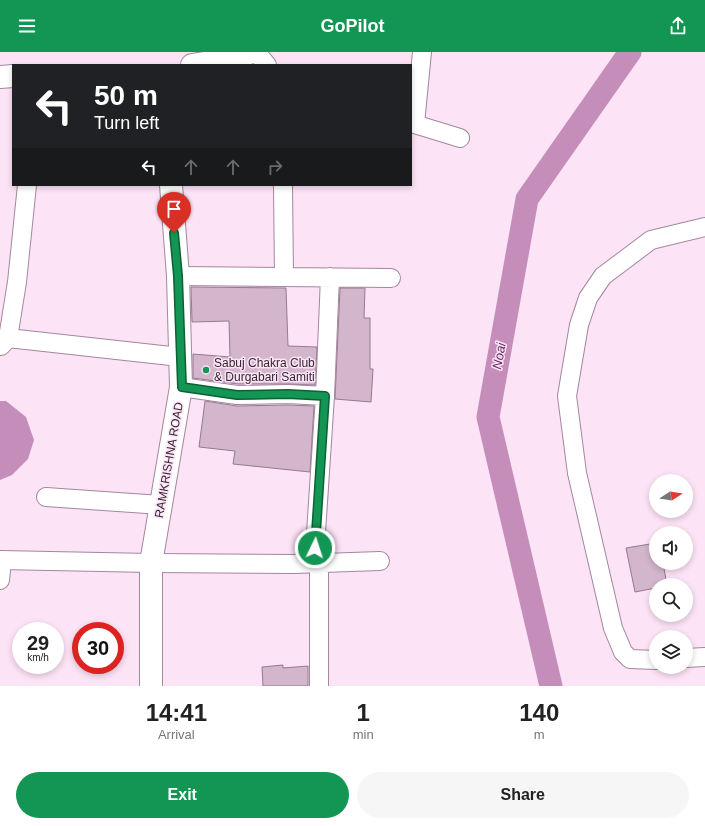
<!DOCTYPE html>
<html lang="en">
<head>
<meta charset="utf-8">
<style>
  body { margin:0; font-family:Arial,sans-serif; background:#f6f6f6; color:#222; height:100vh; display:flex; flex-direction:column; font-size:15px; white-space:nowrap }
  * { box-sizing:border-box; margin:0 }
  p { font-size:13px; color:#767676 }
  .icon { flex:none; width:22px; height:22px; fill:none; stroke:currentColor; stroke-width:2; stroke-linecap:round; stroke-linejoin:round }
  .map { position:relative; height:634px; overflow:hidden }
  .side { display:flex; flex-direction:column; background:#fff; flex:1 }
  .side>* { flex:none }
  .hud { position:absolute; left:12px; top:12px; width:400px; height:122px; border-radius:0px; box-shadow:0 2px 6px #0003; background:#202124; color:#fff; overflow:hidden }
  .needle { width:26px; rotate:78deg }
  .buttons { position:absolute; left:649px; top:422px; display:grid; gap:8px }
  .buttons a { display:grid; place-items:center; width:44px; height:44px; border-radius:50%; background:#fff; box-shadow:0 2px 6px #0003; font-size:20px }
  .speed { position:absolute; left:12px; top:570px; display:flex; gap:8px; font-size:20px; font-weight:700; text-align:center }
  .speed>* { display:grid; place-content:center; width:52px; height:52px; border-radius:50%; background:#fff; box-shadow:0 2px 6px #0003; line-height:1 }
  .speed small { font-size:10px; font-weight:400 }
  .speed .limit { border:6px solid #d22; background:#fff; color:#111 }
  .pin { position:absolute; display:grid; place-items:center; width:34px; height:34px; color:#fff; margin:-41px -17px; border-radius:50% 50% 50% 0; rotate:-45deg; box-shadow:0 0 4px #0007 }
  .pin .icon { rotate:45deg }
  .me { position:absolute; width:44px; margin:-22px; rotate:4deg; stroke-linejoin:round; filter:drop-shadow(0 0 3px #0008) }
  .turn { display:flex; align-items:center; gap:14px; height:84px; padding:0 16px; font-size:18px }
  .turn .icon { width:52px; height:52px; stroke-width:2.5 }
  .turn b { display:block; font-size:28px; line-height:34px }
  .lanes { display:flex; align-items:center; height:38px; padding:0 16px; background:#0003; justify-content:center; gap:20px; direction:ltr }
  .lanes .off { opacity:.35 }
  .eta { display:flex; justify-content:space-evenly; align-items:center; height:68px; text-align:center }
  .eta b { font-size:24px; font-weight:800; line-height:28px }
  .primary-button { display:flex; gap:8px; margin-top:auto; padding:8px 16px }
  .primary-button a { flex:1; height:46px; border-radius:24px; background:#139553; color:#fff; font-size:16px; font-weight:800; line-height:46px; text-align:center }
  .primary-button a+a { background:#f6f6f6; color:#222 }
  header { display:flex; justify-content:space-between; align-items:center; height:52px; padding:0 16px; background:#139553; color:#fff; font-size:18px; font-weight:800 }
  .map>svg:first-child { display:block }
  .water { fill:#c58eba }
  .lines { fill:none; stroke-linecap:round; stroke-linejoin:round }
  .canal { stroke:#c58eba; stroke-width:23 }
  .building { fill:#d3b5cc; stroke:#967a90 }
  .minor-casing { stroke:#a3879d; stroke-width:20 }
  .tertiary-casing { stroke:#a3879d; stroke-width:24 }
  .minor { stroke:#fff; stroke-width:18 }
  .tertiary { stroke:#fff; stroke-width:22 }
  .route-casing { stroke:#0c6136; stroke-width:10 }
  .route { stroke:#139553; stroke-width:7 }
  .poi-dot { fill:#139553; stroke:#fce3f6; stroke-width:1.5 }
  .labels { text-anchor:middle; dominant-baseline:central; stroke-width:3; stroke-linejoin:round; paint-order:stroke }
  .poi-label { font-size:12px; fill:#322730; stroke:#fce3f6; text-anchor:start }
  .street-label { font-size:12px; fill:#322730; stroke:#fce3f6 }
  .water-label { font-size:13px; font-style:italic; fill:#66245c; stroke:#fce3f6 }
</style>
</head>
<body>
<header><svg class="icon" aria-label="menu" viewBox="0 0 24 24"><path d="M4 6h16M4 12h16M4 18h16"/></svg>GoPilot<svg class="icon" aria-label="share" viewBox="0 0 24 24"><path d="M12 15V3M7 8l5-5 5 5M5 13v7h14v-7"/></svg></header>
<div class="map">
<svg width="705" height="634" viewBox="0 0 705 634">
  <rect width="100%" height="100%" fill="#fce3f6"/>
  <!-- water -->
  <path class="water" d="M 0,349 L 6,349 L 26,365 L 34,388 L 28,407 L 12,423 L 0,428 Z"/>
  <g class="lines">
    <!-- canal -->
    <path class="canal" d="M 551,634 L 488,365 L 527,147 L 630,0"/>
  </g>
  <!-- building -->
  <path class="building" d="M 191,235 L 286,236 L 288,294 L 317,295 L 315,333 L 288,332 L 238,332 L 193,326 L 193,302 L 230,305 L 229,269 L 192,270 Z
    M 340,236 L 365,236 L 364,266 L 370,266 L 370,317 L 373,317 L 371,350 L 335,347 Z
    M 205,349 L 237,354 L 288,353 L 314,354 L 310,420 L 233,412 L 235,399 L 199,395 Z
    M 656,491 L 656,511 L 663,511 L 667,533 L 656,533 L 656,536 L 635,540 L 626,496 Z
    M 283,613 L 283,616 L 308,614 L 308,634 L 263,634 L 262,615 Z"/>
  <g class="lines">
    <defs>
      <path id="minor" d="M 256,0 L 267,13
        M 411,71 L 460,86
        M 415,72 L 422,0
        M 283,133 L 284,225
        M 178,224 L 391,226
        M 8,286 L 180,305
        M 1,294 L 8,286 L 17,230 L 27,133
        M 181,335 L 237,343 L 288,342 L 325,344
        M 46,445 L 161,453
        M 0,508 L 151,511 L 294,512 L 380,509
        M 314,511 L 325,344 L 330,225
        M 0,528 L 2,508
        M 686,606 L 705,605
        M 656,608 L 630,607 L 623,600 L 613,576 L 577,421 L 567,344 L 579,273 L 588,246 L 603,224 L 651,188 L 705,175
        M 319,634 L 319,511"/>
      <path id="tertiary" d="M 192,13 L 236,6 L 252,0
        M 0,25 L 13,24
        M 151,634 L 151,511 L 181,335 L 178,224 L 171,133"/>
    </defs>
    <!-- minor casing -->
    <use href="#minor" class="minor-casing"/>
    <!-- tertiary casing -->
    <use href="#tertiary" class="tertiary-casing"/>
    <!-- minor -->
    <use href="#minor" class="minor"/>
    <!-- tertiary -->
    <use href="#tertiary" class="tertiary"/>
  </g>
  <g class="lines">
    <defs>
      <path id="route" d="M 174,181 L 178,224 L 182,335 L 237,343 L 288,342 L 325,344 L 315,496"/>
    </defs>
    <!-- route casing -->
    <use href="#route" class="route-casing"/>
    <!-- route -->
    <use href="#route" class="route"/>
  </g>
  <!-- markers -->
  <circle class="poi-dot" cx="206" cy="318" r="4"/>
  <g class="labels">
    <!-- poi labels -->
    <g class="poi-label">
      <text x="214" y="311">Sabuj Chakra Club<tspan x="214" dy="14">&amp; Durgabari Samiti</tspan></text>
    </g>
    <!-- street labels -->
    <g class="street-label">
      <text transform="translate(169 408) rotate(-80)">RAMKRISHNA ROAD</text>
    </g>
    <!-- water labels -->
    <g class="water-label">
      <text transform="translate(499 304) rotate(-80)">Noai</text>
    </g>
  </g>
</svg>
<div class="buttons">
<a><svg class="needle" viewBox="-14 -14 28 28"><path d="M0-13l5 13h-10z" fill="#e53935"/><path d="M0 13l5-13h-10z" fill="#767676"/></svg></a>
<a><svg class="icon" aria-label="sound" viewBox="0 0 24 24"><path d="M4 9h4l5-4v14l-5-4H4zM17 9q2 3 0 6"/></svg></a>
<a><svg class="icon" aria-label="search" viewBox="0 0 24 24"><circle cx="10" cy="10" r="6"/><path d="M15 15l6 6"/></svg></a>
<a><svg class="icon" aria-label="layers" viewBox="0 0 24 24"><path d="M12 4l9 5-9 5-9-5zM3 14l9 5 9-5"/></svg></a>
</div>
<div class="speed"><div>29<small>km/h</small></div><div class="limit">30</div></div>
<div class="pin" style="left:174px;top:181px;background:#d93025"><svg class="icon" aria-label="arrive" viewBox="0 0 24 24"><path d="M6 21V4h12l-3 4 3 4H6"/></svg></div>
<svg class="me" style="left:315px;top:496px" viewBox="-20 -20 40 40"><circle r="17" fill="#139553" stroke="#fff" stroke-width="3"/><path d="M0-11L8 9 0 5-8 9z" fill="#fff"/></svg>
<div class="hud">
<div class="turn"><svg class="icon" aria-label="left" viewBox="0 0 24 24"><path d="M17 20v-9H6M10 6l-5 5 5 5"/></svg><div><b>50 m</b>Turn left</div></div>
<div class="lanes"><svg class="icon" aria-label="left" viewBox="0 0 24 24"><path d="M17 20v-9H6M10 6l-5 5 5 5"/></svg><svg class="icon off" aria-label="ahead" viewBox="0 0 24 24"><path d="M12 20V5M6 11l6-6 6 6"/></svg><svg class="icon off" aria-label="ahead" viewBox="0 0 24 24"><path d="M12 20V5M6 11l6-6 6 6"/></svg><svg class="icon off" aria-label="right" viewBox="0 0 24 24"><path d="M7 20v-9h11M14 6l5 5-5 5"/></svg></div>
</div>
</div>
<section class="side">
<div class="eta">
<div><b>14:41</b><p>Arrival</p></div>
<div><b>1</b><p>min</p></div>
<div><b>140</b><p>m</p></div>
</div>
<div class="primary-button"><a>Exit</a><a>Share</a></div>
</section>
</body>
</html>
